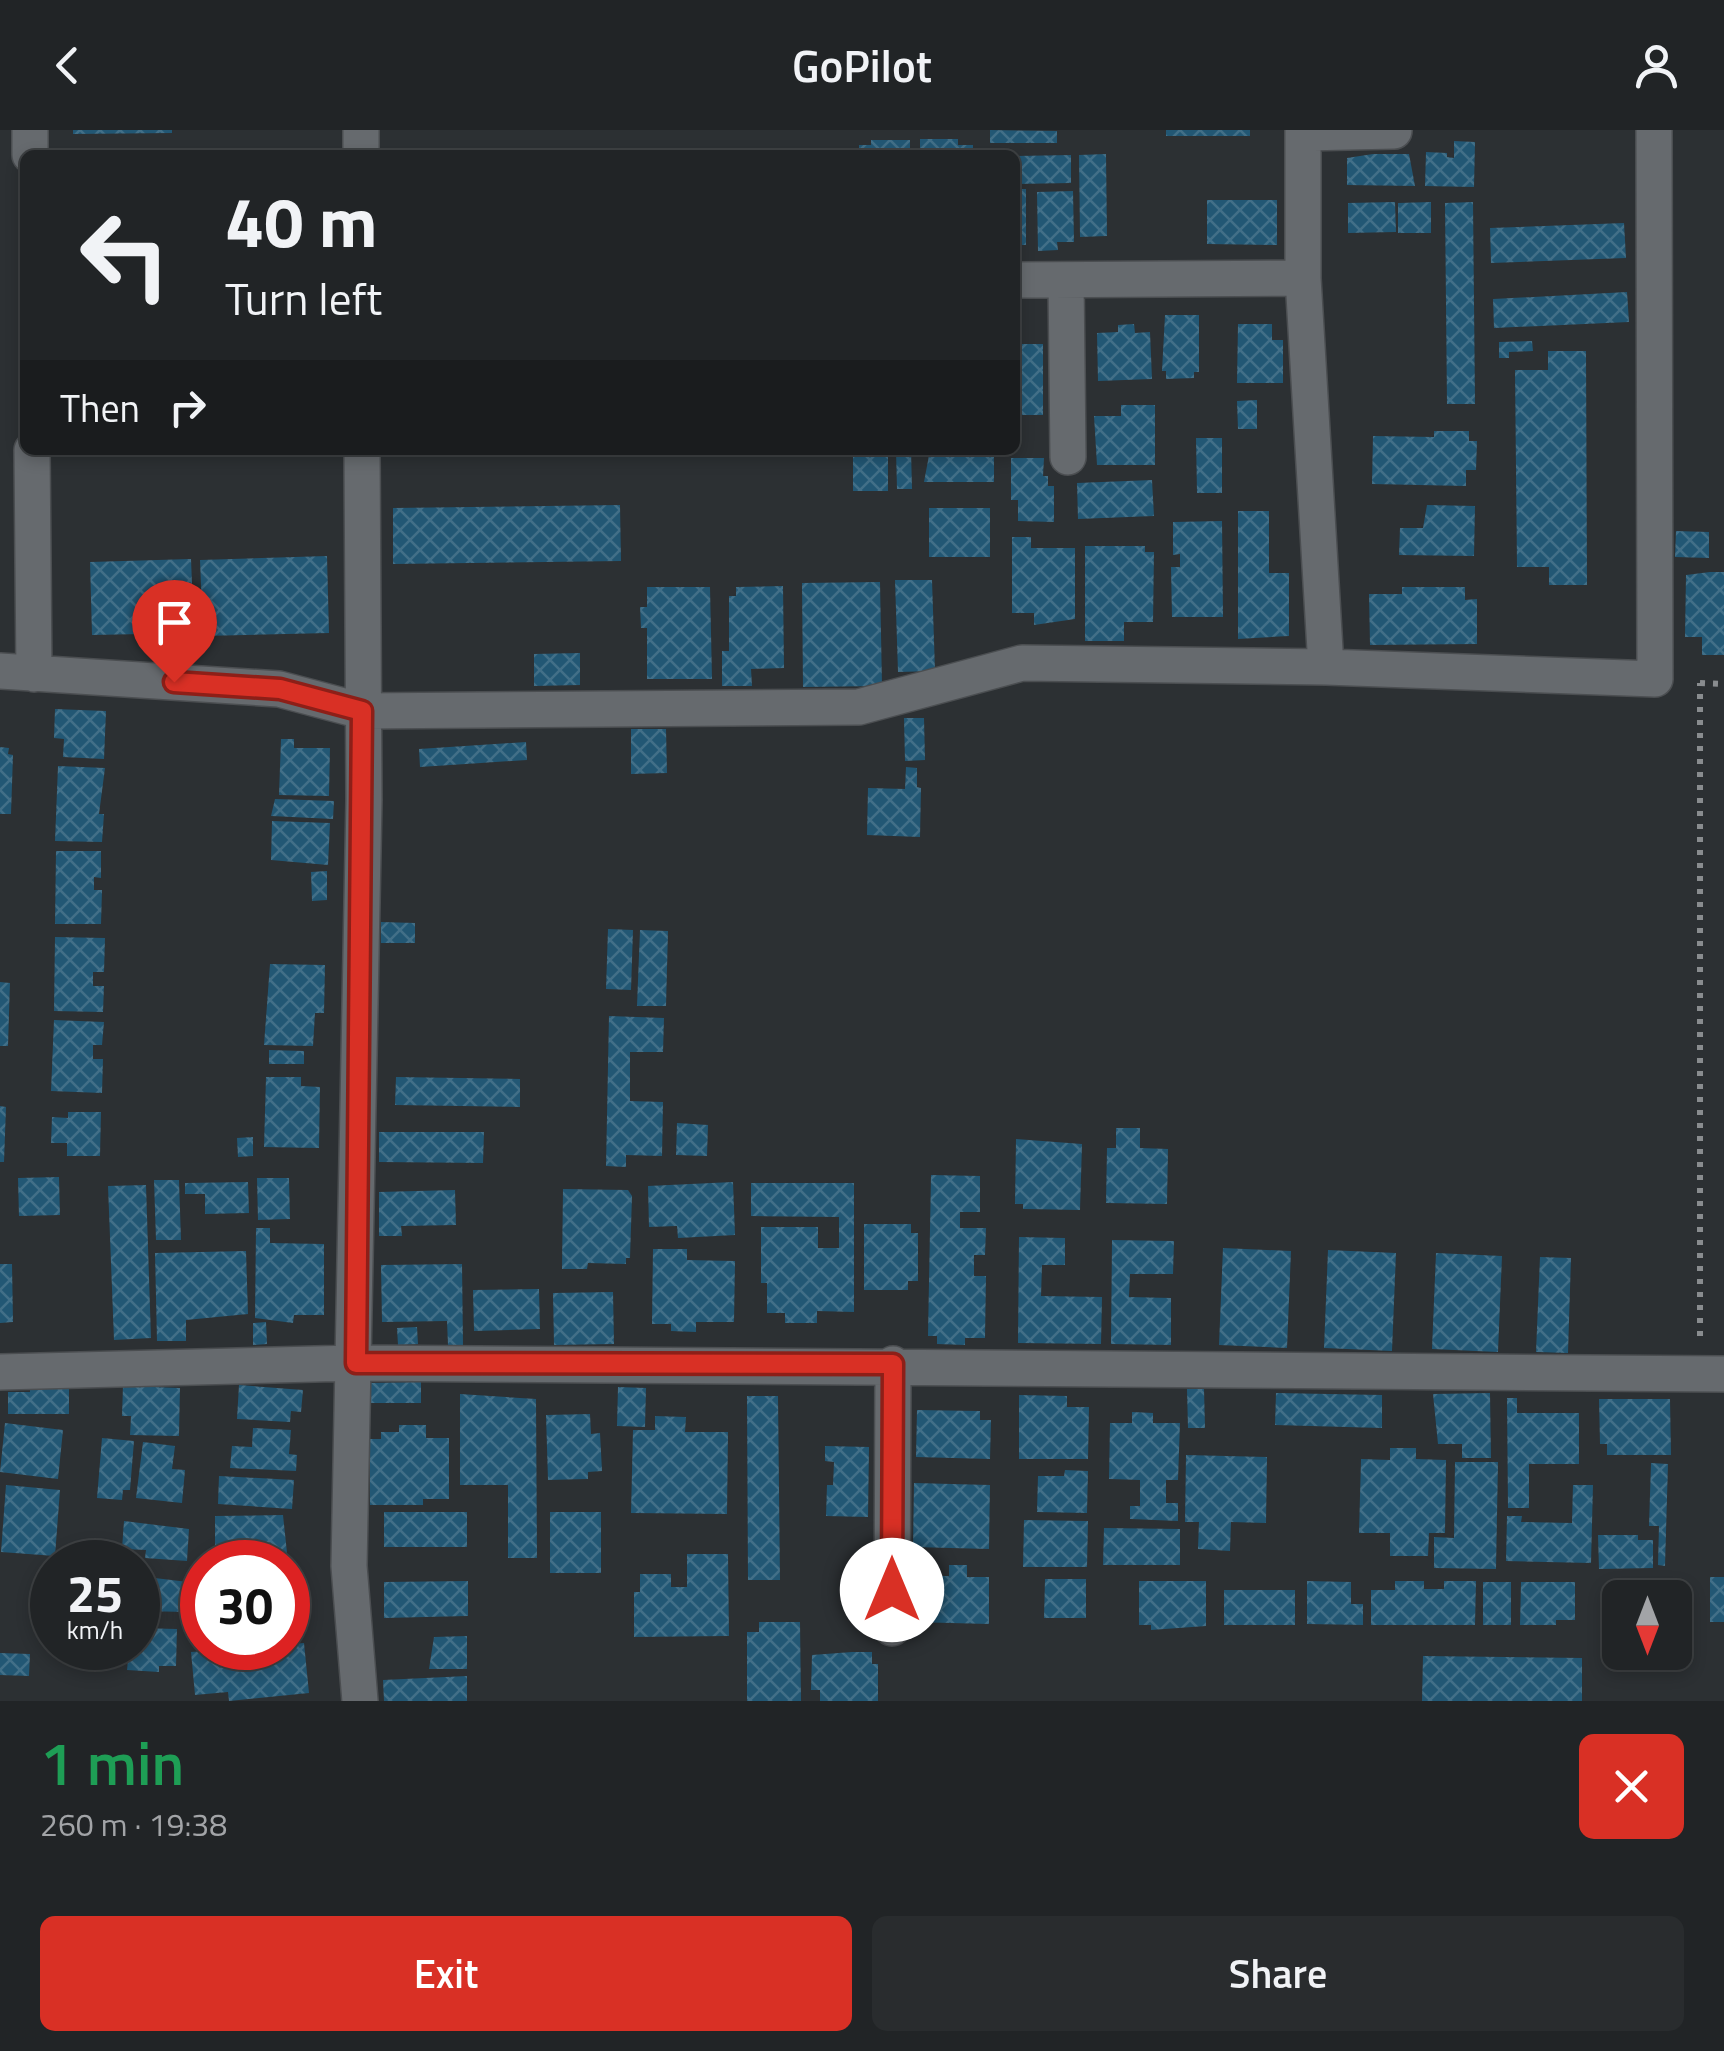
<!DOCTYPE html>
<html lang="en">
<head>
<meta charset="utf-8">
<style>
  body { margin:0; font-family:"Titillium Web",sans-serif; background:#292c2e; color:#f1f3f6; height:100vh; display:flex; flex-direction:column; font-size:38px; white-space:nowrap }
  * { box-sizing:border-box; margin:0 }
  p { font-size:32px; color:#a2a4a7 }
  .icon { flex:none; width:55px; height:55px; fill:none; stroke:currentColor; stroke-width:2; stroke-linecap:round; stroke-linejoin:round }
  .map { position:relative; height:1571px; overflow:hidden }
  .drawer { display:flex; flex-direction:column; background:#212426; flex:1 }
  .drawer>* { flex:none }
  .top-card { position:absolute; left:20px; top:20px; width:1000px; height:305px; border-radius:15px; box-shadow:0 5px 15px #0003,0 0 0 2px #3e4143; background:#212426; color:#f1f3f6; overflow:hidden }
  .needle { width:65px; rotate:180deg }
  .buttons { position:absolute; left:1602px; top:1450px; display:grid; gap:20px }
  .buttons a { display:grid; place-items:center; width:90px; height:90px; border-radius:15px; background:#212426; box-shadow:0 5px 15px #0003,0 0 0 2px #3e4143; font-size:50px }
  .speed { position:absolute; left:30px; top:1410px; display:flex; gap:20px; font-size:50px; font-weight:700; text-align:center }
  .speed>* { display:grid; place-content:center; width:130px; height:130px; border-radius:50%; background:#212426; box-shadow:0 5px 15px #0003,0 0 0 2px #3e4143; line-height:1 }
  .speed small { font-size:25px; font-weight:400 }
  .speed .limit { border:15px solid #d22; background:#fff; color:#111 }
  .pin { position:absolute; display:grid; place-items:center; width:85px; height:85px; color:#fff; margin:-102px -42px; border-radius:50% 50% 50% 0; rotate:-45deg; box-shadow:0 0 10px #0007 }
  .pin .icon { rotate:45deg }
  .me { position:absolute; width:110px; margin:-55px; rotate:0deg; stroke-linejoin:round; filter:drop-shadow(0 0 8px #0008) }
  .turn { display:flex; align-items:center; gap:35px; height:210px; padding:0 40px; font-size:45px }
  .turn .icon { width:130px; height:130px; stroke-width:2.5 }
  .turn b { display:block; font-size:70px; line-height:85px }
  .then { display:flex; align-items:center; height:95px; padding:0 40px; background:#0003; gap:20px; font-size:38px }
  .round { display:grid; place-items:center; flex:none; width:105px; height:105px; border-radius:15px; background:#292c2e }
  .overview { display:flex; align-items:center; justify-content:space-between; height:170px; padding:0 40px }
  h1 { font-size:60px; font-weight:600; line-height:75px; color:#1e9e55 }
  .button { display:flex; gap:20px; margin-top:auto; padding:20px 40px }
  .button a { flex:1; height:115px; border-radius:15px; background:#d93025; color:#fff; font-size:40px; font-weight:600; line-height:115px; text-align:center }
  .button a+a { background:#292c2e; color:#f1f3f6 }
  header { display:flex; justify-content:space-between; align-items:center; height:130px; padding:0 40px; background:#212426; font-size:45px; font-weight:600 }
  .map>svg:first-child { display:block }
  .building { fill:url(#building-cross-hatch) }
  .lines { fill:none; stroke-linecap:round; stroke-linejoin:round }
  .street-casing { stroke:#4b4e51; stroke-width:38 }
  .path { stroke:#898c8f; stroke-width:6; stroke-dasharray:5 8; stroke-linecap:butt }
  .street { stroke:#666a6e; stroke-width:35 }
  .route-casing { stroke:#8d1f18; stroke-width:25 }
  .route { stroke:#d93025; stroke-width:18 }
</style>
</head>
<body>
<header><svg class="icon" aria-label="back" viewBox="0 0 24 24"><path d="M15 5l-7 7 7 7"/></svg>GoPilot<svg class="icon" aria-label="person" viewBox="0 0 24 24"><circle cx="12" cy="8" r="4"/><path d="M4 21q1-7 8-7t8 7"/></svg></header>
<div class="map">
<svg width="1724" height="1571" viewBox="0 0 1724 1571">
  <defs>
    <pattern id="building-cross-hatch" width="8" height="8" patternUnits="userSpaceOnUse" patternTransform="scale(2.5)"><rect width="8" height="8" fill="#225774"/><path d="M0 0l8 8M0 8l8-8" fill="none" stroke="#426f88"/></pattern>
  </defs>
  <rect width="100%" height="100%" fill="#2c3033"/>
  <!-- building -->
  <path class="building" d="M 73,0 L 172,0 L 172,3 L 73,4 Z
    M 990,0 L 1057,1 L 1057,13 L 990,13 Z
    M 1166,0 L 1250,0 L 1250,6 L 1166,6 Z
    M 920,9 L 958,9 L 958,15 L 973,15 L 973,25 L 920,25 Z
    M 871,10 L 910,10 L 910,25 L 859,25 L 859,15 L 871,15 Z
    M 1454,11 L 1475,12 L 1474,57 L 1425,56 L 1426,22 L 1447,23 L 1447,27 L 1454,28 Z
    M 1106,24 L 1107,106 L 1080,107 L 1079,25 Z
    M 1373,24 L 1409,24 L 1415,56 L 1347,55 L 1347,28 Z
    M 1071,25 L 1071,53 L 1015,54 L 1015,26 Z
    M 1015,59 L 1026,59 L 1026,115 L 1015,115 Z
    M 1073,61 L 1074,112 L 1057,112 L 1058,120 L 1038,121 L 1037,62 Z
    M 1207,70 L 1277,70 L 1277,115 L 1207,114 Z
    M 1395,72 L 1396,102 L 1348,103 L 1348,73 Z
    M 1431,72 L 1431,103 L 1398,103 L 1398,73 Z
    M 1473,72 L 1475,274 L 1447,274 L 1445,73 Z
    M 1624,93 L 1626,128 L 1491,133 L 1490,98 Z
    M 1627,162 L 1629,192 L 1494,198 L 1493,169 Z
    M 1165,185 L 1199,185 L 1199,242 L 1194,242 L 1194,248 L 1166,249 L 1166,241 L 1162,241 Z
    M 1134,194 L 1135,203 L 1150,202 L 1152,249 L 1098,251 L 1097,203 L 1118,202 L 1118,195 Z
    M 1238,194 L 1272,194 L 1272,210 L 1283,210 L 1283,253 L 1237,253 Z
    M 1532,211 L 1533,221 L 1509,222 L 1509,228 L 1499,228 L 1499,212 Z
    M 1015,214 L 1043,214 L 1043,285 L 1015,285 Z
    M 1548,221 L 1586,221 L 1587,455 L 1549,455 L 1549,437 L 1517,437 L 1515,240 L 1548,240 Z
    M 1257,270 L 1257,299 L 1238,299 L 1237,271 Z
    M 1121,275 L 1155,275 L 1155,335 L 1097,335 L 1094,286 L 1121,286 Z
    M 1434,301 L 1469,301 L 1469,311 L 1477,311 L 1476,340 L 1466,340 L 1466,356 L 1372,354 L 1373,306 L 1434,307 Z
    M 1196,308 L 1222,308 L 1222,363 L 1197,363 Z
    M 853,320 L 888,320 L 888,361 L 853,361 Z
    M 896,320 L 911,320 L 912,359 L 897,359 Z
    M 930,320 L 994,320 L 994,352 L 924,352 Z
    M 1011,328 L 1044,328 L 1043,346 L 1048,346 L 1048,356 L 1054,356 L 1054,392 L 1018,391 L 1018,370 L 1011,370 Z
    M 1152,350 L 1154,386 L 1078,389 L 1077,353 Z
    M 620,375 L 621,431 L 393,434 L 393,378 Z
    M 1427,375 L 1475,376 L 1474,426 L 1399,425 L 1400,398 L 1423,398 Z
    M 929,378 L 990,378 L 990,427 L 929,427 Z
    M 1238,381 L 1269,381 L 1269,443 L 1289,443 L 1289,506 L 1238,509 Z
    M 1222,391 L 1223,487 L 1172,487 L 1171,437 L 1180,437 L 1180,424 L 1173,425 L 1173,392 Z
    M 1676,401 L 1709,402 L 1709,428 L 1675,427 Z
    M 1012,407 L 1031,407 L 1031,418 L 1075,418 L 1075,489 L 1034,495 L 1034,483 L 1012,483 Z
    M 1085,416 L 1145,416 L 1145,422 L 1154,422 L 1153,492 L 1124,492 L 1124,511 L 1085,511 Z
    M 327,426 L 329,503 L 203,506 L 200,430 Z
    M 191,429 L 194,503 L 92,505 L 90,432 Z
    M 1710,442 L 1724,442 L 1724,525 L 1702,525 L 1702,507 L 1685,507 L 1686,445 Z
    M 895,450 L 932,450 L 935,541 L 898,542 Z
    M 880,452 L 882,556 L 803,557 L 802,453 Z
    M 783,456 L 784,538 L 751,539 L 752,556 L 722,556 L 722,521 L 729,521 L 729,466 L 736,466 L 736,457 Z
    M 647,457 L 710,457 L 712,549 L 647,549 L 647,498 L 641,498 L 640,477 L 647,477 Z
    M 1402,457 L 1465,457 L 1465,470 L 1477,469 L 1477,514 L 1370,515 L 1369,464 L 1402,464 Z
    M 580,523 L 580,555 L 534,556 L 534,524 Z
    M 55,579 L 106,581 L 104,629 L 63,627 L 64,609 L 54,608 Z
    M 904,588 L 924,588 L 925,630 L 905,631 Z
    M 631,599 L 666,599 L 667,643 L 631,644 Z
    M 281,609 L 294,609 L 294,618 L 330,618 L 329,666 L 279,665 Z
    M 526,612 L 527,630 L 420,637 L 419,619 Z
    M 0,617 L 9,618 L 8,624 L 13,625 L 11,684 L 0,684 Z
    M 58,636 L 105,638 L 99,684 L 104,684 L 102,712 L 55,711 Z
    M 906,637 L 917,638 L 917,657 L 921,658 L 920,707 L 867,705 L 868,658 L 905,659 Z
    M 275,669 L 334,671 L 333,689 L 271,686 Z
    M 272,691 L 330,693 L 328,735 L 271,730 Z
    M 56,721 L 101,721 L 101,748 L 94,747 L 94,760 L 102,760 L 101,794 L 55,794 Z
    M 327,741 L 327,770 L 312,771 L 311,742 Z
    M 381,792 L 415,793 L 415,813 L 381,813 Z
    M 608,799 L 633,800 L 631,860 L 606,859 Z
    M 640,800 L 668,801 L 666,876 L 637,876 Z
    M 55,807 L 105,808 L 104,842 L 93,842 L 93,856 L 104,856 L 103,882 L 54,881 Z
    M 270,834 L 325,835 L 324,883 L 315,883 L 313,916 L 264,915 Z
    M 0,852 L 10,853 L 8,916 L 0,916 Z
    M 609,886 L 664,888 L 663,922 L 630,922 L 630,971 L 663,972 L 662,1026 L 626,1025 L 626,1037 L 606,1036 Z
    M 54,890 L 104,892 L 102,915 L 93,915 L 93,929 L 103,929 L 102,963 L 51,961 Z
    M 269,920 L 304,921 L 304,934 L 269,934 Z
    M 266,947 L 301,947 L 301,956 L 320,957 L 319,1018 L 264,1017 Z
    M 396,947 L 520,949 L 520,977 L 395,975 Z
    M 0,976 L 6,977 L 4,1032 L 0,1032 Z
    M 68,982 L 101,982 L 100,1026 L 67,1026 L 67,1013 L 51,1013 L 52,987 L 68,988 Z
    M 677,993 L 708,995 L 707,1026 L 676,1025 Z
    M 1116,998 L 1140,998 L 1140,1018 L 1168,1019 L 1167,1074 L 1106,1073 L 1107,1018 L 1116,1018 Z
    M 379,1002 L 484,1002 L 483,1033 L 379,1032 Z
    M 253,1007 L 253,1026 L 238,1027 L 237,1008 Z
    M 1016,1009 L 1082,1014 L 1080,1080 L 1023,1079 L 1023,1074 L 1015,1074 Z
    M 931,1045 L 980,1046 L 980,1082 L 960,1082 L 960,1098 L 986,1098 L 985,1125 L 974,1125 L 974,1146 L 986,1146 L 985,1208 L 965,1208 L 965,1215 L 937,1214 L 937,1206 L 928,1206 Z
    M 59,1047 L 60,1085 L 19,1086 L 18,1048 Z
    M 257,1048 L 289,1048 L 290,1089 L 258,1090 Z
    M 154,1050 L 179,1050 L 181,1110 L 156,1110 Z
    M 248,1052 L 249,1083 L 205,1084 L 205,1064 L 185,1064 L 185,1053 Z
    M 733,1052 L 735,1105 L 678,1108 L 677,1096 L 649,1097 L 648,1056 Z
    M 751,1053 L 854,1053 L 854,1182 L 817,1181 L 817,1193 L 785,1193 L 785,1183 L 767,1183 L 767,1153 L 761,1153 L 761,1097 L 818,1097 L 818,1118 L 839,1118 L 839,1087 L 751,1086 Z
    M 146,1055 L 151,1208 L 114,1210 L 108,1056 Z
    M 563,1059 L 628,1060 L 632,1066 L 630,1128 L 626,1128 L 626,1134 L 588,1133 L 587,1139 L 562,1139 Z
    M 455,1060 L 456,1095 L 401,1096 L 402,1106 L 379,1106 L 379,1062 Z
    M 864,1094 L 911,1094 L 911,1103 L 918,1103 L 918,1151 L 908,1151 L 908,1160 L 864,1160 Z
    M 256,1098 L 270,1098 L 270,1113 L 324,1114 L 324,1185 L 294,1185 L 293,1193 L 255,1188 Z
    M 1019,1107 L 1065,1108 L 1065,1135 L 1042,1135 L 1041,1166 L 1102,1167 L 1101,1214 L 1018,1213 Z
    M 1112,1110 L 1174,1111 L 1173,1144 L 1130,1144 L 1129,1167 L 1171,1168 L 1171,1215 L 1111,1214 Z
    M 1223,1118 L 1291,1121 L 1287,1218 L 1219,1215 Z
    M 653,1119 L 687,1119 L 687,1130 L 735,1131 L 734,1192 L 696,1192 L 696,1202 L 671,1201 L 671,1194 L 652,1194 Z
    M 1328,1120 L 1396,1123 L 1392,1221 L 1324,1218 Z
    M 246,1121 L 248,1184 L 186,1190 L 186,1211 L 157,1211 L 155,1123 Z
    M 1436,1123 L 1502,1126 L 1498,1222 L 1432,1219 Z
    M 1540,1127 L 1571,1128 L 1568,1223 L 1536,1222 Z
    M 0,1134 L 12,1134 L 13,1192 L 0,1193 Z
    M 462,1134 L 463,1215 L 448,1215 L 447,1191 L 382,1192 L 381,1135 Z
    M 539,1159 L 540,1199 L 474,1201 L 473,1160 Z
    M 613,1162 L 614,1214 L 554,1215 L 553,1163 Z
    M 266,1192 L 267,1214 L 253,1215 L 253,1193 Z
    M 417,1197 L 418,1214 L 398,1215 L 397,1198 Z
    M 421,1252 L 421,1273 L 370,1273 L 370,1253 Z
    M 239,1255 L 303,1260 L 301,1282 L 291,1281 L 290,1292 L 237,1289 Z
    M 123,1256 L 180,1258 L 179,1306 L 130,1305 L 131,1286 L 122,1286 Z
    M 30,1257 L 69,1258 L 69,1284 L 8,1284 L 8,1262 L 30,1262 Z
    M 618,1257 L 646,1258 L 645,1297 L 617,1296 Z
    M 1187,1259 L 1204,1259 L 1205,1298 L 1188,1298 Z
    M 1276,1263 L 1382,1265 L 1382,1298 L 1275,1295 Z
    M 1490,1263 L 1491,1328 L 1462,1328 L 1462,1314 L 1438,1314 L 1433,1264 Z
    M 460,1264 L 536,1269 L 537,1428 L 508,1428 L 508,1355 L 460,1355 Z
    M 1019,1265 L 1067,1266 L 1067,1277 L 1089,1277 L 1088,1329 L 1019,1329 Z
    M 747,1266 L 778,1266 L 780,1450 L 748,1450 Z
    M 1507,1268 L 1517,1268 L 1517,1283 L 1579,1283 L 1579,1334 L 1529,1334 L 1529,1378 L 1508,1378 Z
    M 1599,1269 L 1670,1269 L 1671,1325 L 1607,1325 L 1607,1314 L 1600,1314 Z
    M 917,1280 L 980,1281 L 980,1290 L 991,1290 L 990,1329 L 916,1327 Z
    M 1132,1282 L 1153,1283 L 1153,1293 L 1180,1293 L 1178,1350 L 1166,1350 L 1166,1373 L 1178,1373 L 1178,1391 L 1130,1389 L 1130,1376 L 1140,1376 L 1140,1350 L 1109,1349 L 1110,1293 L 1132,1293 Z
    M 590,1284 L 591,1304 L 600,1303 L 602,1341 L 588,1342 L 588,1349 L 548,1350 L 546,1285 Z
    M 655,1286 L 686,1287 L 685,1302 L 728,1302 L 727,1384 L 631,1383 L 633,1300 L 655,1300 Z
    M 5,1293 L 63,1300 L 58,1349 L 0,1342 Z
    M 399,1295 L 426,1295 L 426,1308 L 449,1308 L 449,1369 L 423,1369 L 423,1375 L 370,1375 L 370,1309 L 381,1309 L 381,1302 L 399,1302 Z
    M 253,1298 L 291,1300 L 289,1324 L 297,1325 L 296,1341 L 230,1338 L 232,1316 L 252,1317 Z
    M 102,1308 L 134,1311 L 130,1360 L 123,1360 L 122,1370 L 97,1368 Z
    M 143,1312 L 175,1316 L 172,1339 L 185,1340 L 182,1373 L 136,1368 Z
    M 825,1316 L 869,1317 L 868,1387 L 826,1386 L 827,1355 L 833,1355 L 834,1332 L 825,1331 Z
    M 1390,1318 L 1416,1318 L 1416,1329 L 1446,1330 L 1445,1403 L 1429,1403 L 1428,1426 L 1390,1426 L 1390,1403 L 1359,1403 L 1361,1329 L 1390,1330 Z
    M 1186,1325 L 1267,1327 L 1266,1393 L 1231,1392 L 1230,1421 L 1198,1419 L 1199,1392 L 1185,1392 Z
    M 1455,1332 L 1498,1332 L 1496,1439 L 1434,1438 L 1434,1407 L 1454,1408 Z
    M 1651,1333 L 1668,1334 L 1665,1436 L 1658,1435 L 1659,1396 L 1649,1396 Z
    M 1065,1340 L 1088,1341 L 1087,1383 L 1037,1382 L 1038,1346 L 1064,1346 Z
    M 219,1346 L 294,1350 L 292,1379 L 218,1374 Z
    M 914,1353 L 990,1355 L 989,1419 L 913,1417 Z
    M 6,1355 L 60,1360 L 55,1426 L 1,1422 Z
    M 1573,1355 L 1593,1355 L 1591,1433 L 1506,1431 L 1507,1386 L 1522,1386 L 1521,1392 L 1572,1393 Z
    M 384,1382 L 467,1382 L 467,1417 L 384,1417 Z
    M 550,1382 L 601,1382 L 601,1443 L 550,1443 Z
    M 283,1385 L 288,1432 L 215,1432 L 215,1386 Z
    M 1024,1390 L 1088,1391 L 1087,1437 L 1023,1437 Z
    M 124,1391 L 189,1399 L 187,1431 L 145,1428 L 146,1420 L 122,1419 Z
    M 1104,1398 L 1180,1399 L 1180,1435 L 1103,1435 Z
    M 1598,1405 L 1638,1405 L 1638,1410 L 1653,1410 L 1653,1438 L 1599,1439 Z
    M 687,1424 L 728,1424 L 729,1506 L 634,1507 L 634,1462 L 640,1462 L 640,1444 L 671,1444 L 671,1457 L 687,1457 Z
    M 949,1435 L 967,1435 L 967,1447 L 989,1447 L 989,1494 L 912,1492 L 913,1446 L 949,1446 Z
    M 138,1446 L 188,1452 L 187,1482 L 142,1481 Z
    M 1710,1447 L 1724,1447 L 1724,1492 L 1710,1492 Z
    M 1045,1449 L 1086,1449 L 1086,1488 L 1044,1488 Z
    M 468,1451 L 468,1486 L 384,1488 L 384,1452 Z
    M 1139,1451 L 1206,1451 L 1206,1496 L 1151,1500 L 1151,1495 L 1139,1495 Z
    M 1307,1451 L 1351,1452 L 1351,1474 L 1363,1474 L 1363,1495 L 1307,1494 Z
    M 1395,1451 L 1424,1451 L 1424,1459 L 1444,1459 L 1444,1451 L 1476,1451 L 1475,1495 L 1371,1495 L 1371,1460 L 1395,1460 Z
    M 1483,1452 L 1511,1452 L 1511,1495 L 1483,1495 Z
    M 1521,1452 L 1575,1452 L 1575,1490 L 1556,1490 L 1556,1495 L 1520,1495 Z
    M 1224,1460 L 1295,1460 L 1295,1495 L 1224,1495 Z
    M 759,1492 L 800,1492 L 801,1571 L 747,1571 L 747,1502 L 759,1502 Z
    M 138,1498 L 177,1499 L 176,1536 L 159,1536 L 159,1542 L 127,1540 L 128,1530 L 116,1529 L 117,1518 L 138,1518 Z
    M 467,1506 L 467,1539 L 429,1539 L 434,1507 Z
    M 304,1513 L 309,1563 L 229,1571 L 228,1562 L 195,1565 L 191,1522 Z
    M 852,1522 L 872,1522 L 872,1534 L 878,1534 L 878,1571 L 820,1571 L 820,1560 L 811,1560 L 812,1525 Z
    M 0,1523 L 30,1524 L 29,1546 L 0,1545 Z
    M 1423,1526 L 1582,1528 L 1582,1571 L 1422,1571 Z
    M 467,1546 L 467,1571 L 384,1571 L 383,1550 Z"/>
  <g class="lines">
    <defs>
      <path id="street" d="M 30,0 L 30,25
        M 361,0 L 361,25
        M 1303,0 L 1303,148 L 1326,537
        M 1303,3 L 1394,1
        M 1015,150 L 1303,148
        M 1066,150 L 1068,327
        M 32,320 L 34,544
        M 0,541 L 279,559 L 362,581 L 859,577 L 1022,533 L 1326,537 L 1655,549 L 1654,0
        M 0,1242 L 355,1233 L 1724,1244
        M 892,1498 L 893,1234
        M 360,1571 L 349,1436 L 364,670 L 362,320"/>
    </defs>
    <!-- street casing -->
    <use href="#street" class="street-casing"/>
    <!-- path -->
    <path class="path" d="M 1700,553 L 1724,554
      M 1700,1206 L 1700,553"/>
    <!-- street -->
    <use href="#street" class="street"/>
  </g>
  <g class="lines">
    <defs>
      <path id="route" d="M 174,552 L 280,559 L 362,581 L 356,1233 L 893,1234 L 892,1460"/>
    </defs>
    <!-- route casing -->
    <use href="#route" class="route-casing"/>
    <!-- route -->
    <use href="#route" class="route"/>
  </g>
</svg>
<div class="buttons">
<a><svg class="needle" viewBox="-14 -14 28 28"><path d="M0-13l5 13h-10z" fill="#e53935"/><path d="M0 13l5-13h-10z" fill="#a2a4a7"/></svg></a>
</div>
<div class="speed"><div>25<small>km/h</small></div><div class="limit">30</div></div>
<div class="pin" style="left:174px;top:552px;background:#d93025"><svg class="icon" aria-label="arrive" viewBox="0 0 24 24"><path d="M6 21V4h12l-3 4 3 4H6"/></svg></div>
<svg class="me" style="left:892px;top:1460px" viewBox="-20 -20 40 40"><circle r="19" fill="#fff"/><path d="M0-13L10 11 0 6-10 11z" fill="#d93025"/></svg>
<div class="top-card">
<div class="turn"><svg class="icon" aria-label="left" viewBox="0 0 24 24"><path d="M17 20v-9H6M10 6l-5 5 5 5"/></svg><div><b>40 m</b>Turn left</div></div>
<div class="then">Then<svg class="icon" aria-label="right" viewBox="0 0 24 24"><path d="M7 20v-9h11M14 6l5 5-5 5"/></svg></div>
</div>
</div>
<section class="drawer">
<div class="overview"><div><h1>1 min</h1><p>260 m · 19:38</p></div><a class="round" style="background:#d93025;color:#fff"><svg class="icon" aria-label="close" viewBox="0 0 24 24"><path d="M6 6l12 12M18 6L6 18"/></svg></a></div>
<div class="button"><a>Exit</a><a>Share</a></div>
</section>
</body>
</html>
